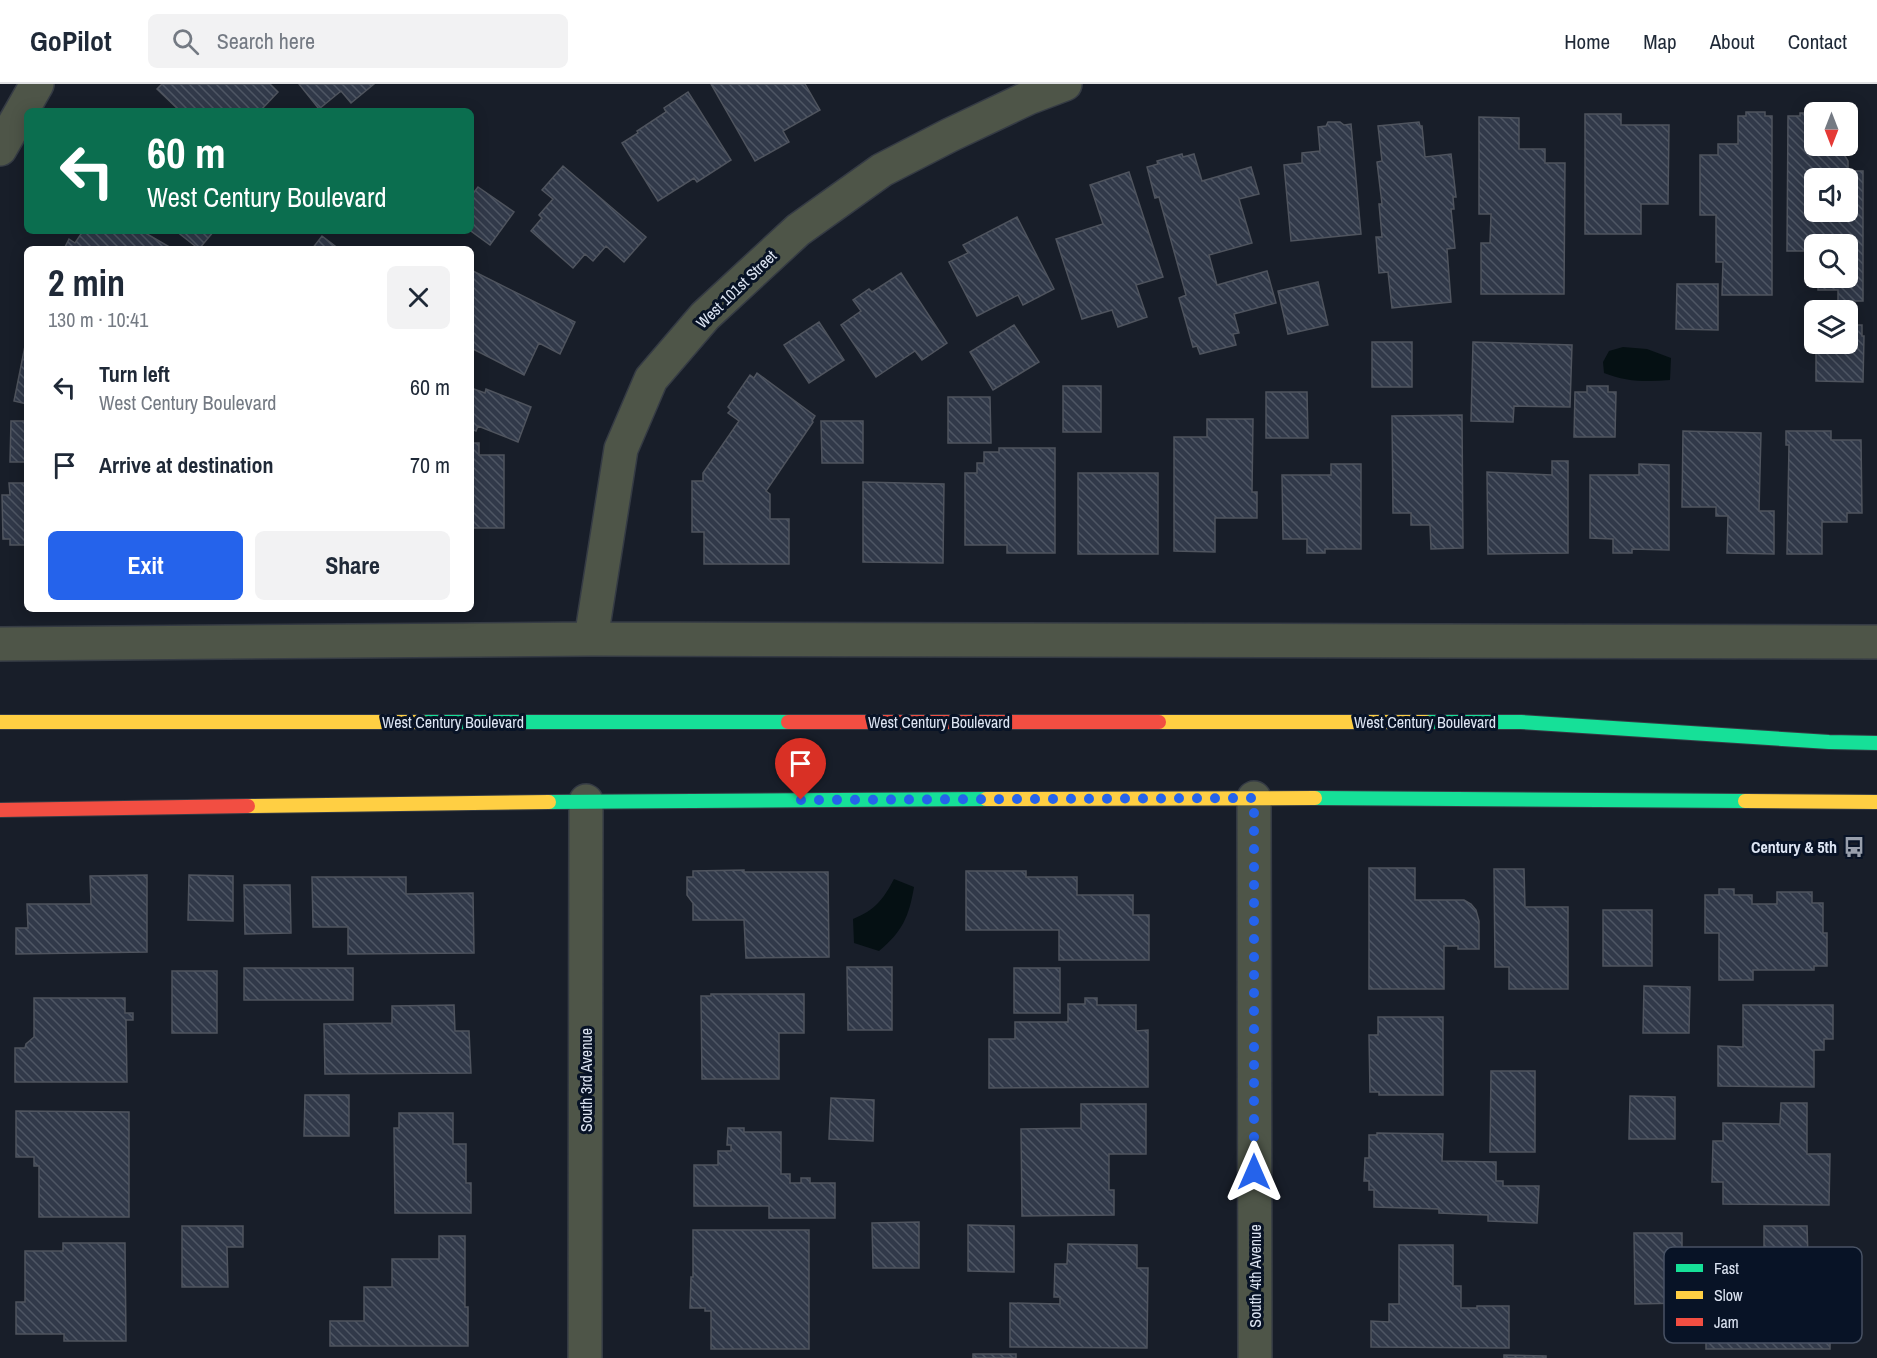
<!DOCTYPE html>
<html lang="en">
<head>
<meta charset="utf-8">
<style>
  body { margin:0; font-family:"Archivo Narrow",sans-serif; background:#f2f2f3; color:#1f2937; height:100vh; display:flex; flex-direction:column; font-size:22px; white-space:nowrap }
  * { box-sizing:border-box; margin:0 }
  p { font-size:20px; color:#747a83 }
  .icon { flex:none; width:33px; height:33px; fill:none; stroke:currentColor; stroke-width:2; stroke-linecap:round; stroke-linejoin:round }
  .map { position:relative; flex:1; overflow:hidden }
  .panel { position:absolute; left:24px; top:162px; width:450px; height:366px; display:flex; flex-direction:column; background:#fff; border-radius:9px; box-shadow:0 3px 15px #0003 }
  .panel>* { flex:none }
  .guide { position:absolute; left:24px; top:24px; width:450px; height:126px; border-radius:9px; box-shadow:0 3px 15px #0003; background:#0b6e4f; color:#fff; overflow:hidden }
  .needle { width:39px; rotate:180deg }
  .fabs { position:absolute; left:1804px; top:18px; display:grid; gap:12px }
  .fabs a { display:grid; place-items:center; width:54px; height:54px; border-radius:9px; background:#fff; box-shadow:0 3px 15px #0003; font-size:30px }
  .pin { position:absolute; display:grid; place-items:center; width:51px; height:51px; color:#fff; margin:-62px -26px; border-radius:50% 50% 50% 0; rotate:-45deg; box-shadow:0 0 6px #0007 }
  .pin .icon { rotate:45deg }
  .me { position:absolute; width:66px; margin:-33px; rotate:0deg; stroke-linejoin:round; filter:drop-shadow(0 0 4px #0008) }
  .turn { display:flex; align-items:center; gap:21px; height:126px; padding:0 24px; font-size:27px }
  .turn .icon { width:78px; height:78px; stroke-width:2.5 }
  .turn b { display:block; font-size:42px; line-height:51px }
  .round { display:grid; place-items:center; flex:none; width:63px; height:63px; border-radius:9px; background:#f2f2f3 }
  .head { display:flex; align-items:center; justify-content:space-between; height:102px; padding:0 24px }
  h1 { font-size:36px; font-weight:700; line-height:45px }
  .action { display:flex; gap:12px; margin-top:auto; padding:12px 24px }
  .action a { flex:1; height:69px; border-radius:9px; background:#2563eb; color:#fff; font-size:24px; font-weight:700; line-height:69px; text-align:center }
  .action a+a { background:#f2f2f3; color:#1f2937 }
  ul { padding:0; list-style:none }
  li { display:flex; align-items:center; gap:18px; height:78px; padding:0 24px }
  li div { flex:1 }
  li b { display:block; font-size:22px }
  li em { font-style:normal }
  header { display:flex; align-items:center; gap:36px; box-sizing:border-box; height:84px; padding:0 30px; background:#fff; border-bottom:2px solid #e0e1e3 }
  header strong { font-size:28px }
  nav { display:flex; gap:33px; margin-inline-start:auto; font-size:21px }
  .search { width:420px; height:54px; background:#f2f2f3; display:flex; align-items:center; gap:15px; box-sizing:border-box; padding:0 21px; border-radius:9px; color:#747a83; font-size:22px }
  .map>svg:first-child { display:block }
  .water { fill:#051013 }
  .building { fill:url(#building-back-hatch); stroke:#4f545e; stroke-width:1.5; fill-rule:evenodd }
  .lines { fill:none; stroke-linecap:round; stroke-linejoin:round }
  .street-casing { stroke:#353b44; stroke-width:36 }
  .fast-casing { stroke:#353b44; stroke-width:16 }
  .slow-casing { stroke:#353b44; stroke-width:16 }
  .jam-casing { stroke:#353b44; stroke-width:16 }
  .street { stroke:#4e5548; stroke-width:33 }
  .fast { stroke:#16e098; stroke-width:14 }
  .slow { stroke:#ffcf43; stroke-width:14 }
  .jam { stroke:#f24e42; stroke-width:14 }
  .route { stroke:#2563eb; stroke-width:10; stroke-dasharray:0 18 }
  .labels { text-anchor:middle; dominant-baseline:central; stroke-width:6; stroke-linejoin:round; paint-order:stroke }
  .street-label { font-size:16px; fill:#dde5f3; stroke:#081326 }
  .poi-label { font-size:16px; font-weight:bold; fill:#dde5f3; stroke:#081326; text-anchor:end }
  .key { fill:#081326; stroke:#485264; stroke-width:1.5 }
  .key-label { font-size:16px; fill:#dde5f3 }
</style>
</head>
<body>
<header>
<strong>GoPilot</strong>
<div class="search"><svg class="icon" aria-label="search" viewBox="0 0 24 24"><circle cx="10" cy="10" r="6"/><path d="M15 15l6 6"/></svg>Search here</div>
<nav><a>Home</a><a>Map</a><a>About</a><a>Contact</a></nav>
</header>
<div class="map">
<svg width="1877" height="1274" viewBox="0 0 1877 1274">
  <defs>
    <pattern id="building-back-hatch" width="6" height="6" patternUnits="userSpaceOnUse" patternTransform="scale(1.5)"><rect width="6" height="6" fill="#313949"/><path d="M-1 5l2 2M0 0l6 6M5-1l2 2" fill="none" stroke="#4e5664"/></pattern>
  </defs>
  <rect width="100%" height="100%" fill="#181e29"/>
  <!-- water -->
  <path class="water" d="M 1623,263 L 1647,265 L 1671,274 L 1670,296 C 1647,298 1626,298 1604,289 L 1603,278 L 1609,267 Z
    M 894,795 L 914,803 C 909,833 902,848 879,867 L 854,859 L 853,835 C 875,826 883,816 894,795 Z"/>
  <!-- building -->
  <path class="building" d="M 162,0 L 270,0 L 278,8 L 260,27 L 180,27 L 157,5 Z
    M 299,0 L 374,0 L 351,19 L 341,7 L 319,25 Z
    M 711,0 L 805,0 L 820,26 L 783,47 L 789,58 L 755,77 Z
    M 688,8 L 731,76 L 697,98 L 694,94 L 658,117 L 622,59 L 638,49 L 637,47 L 666,28 L 664,24 Z
    M 1746,28 L 1765,28 L 1765,32 L 1772,32 L 1772,211 L 1722,211 L 1723,178 L 1716,178 L 1716,131 L 1700,131 L 1700,71 L 1718,71 L 1718,60 L 1738,60 L 1738,32 L 1746,32 Z
    M 1800,29 L 1815,29 L 1815,62 L 1836,62 L 1836,66 L 1842,67 L 1848,77 L 1848,87 L 1863,87 L 1863,217 L 1838,217 L 1838,206 L 1818,206 L 1818,194 L 1848,194 L 1848,160 L 1815,160 L 1815,167 L 1787,167 L 1788,32 L 1800,32 ZM 1815,94 L 1848,94 L 1848,128 L 1815,128 Z
    M 1585,30 L 1621,30 L 1621,41 L 1669,41 L 1668,120 L 1641,120 L 1641,150 L 1585,150 Z
    M 1479,33 L 1519,34 L 1519,65 L 1545,65 L 1545,79 L 1565,79 L 1564,210 L 1481,210 L 1481,159 L 1490,159 L 1491,130 L 1479,130 Z
    M 1328,38 L 1340,38 L 1344,41 L 1351,40 L 1361,150 L 1291,157 L 1284,81 L 1302,79 L 1302,69 L 1320,67 L 1318,43 L 1326,42 Z
    M 1419,38 L 1420,42 L 1422,42 L 1425,73 L 1451,70 L 1456,113 L 1453,113 L 1454,125 L 1451,125 L 1455,164 L 1447,165 L 1451,218 L 1392,224 L 1388,188 L 1379,189 L 1376,153 L 1382,153 L 1379,120 L 1382,120 L 1377,78 L 1382,77 L 1378,42 Z
    M 1182,70 L 1183,73 L 1194,70 L 1202,97 L 1251,83 L 1259,110 L 1239,115 L 1252,159 L 1209,171 L 1217,201 L 1267,187 L 1276,219 L 1234,230 L 1239,249 L 1233,250 L 1236,261 L 1200,270 L 1197,262 L 1193,263 L 1179,214 L 1186,211 L 1159,113 L 1155,114 L 1147,83 L 1158,80 L 1157,77 Z
    M 563,82 L 646,153 L 624,178 L 606,162 L 593,177 L 585,170 L 573,184 L 531,147 L 542,134 L 539,131 L 553,115 L 542,106 Z
    M 1129,88 L 1163,193 L 1136,201 L 1147,233 L 1118,243 L 1112,226 L 1082,235 L 1056,155 L 1103,140 L 1090,101 Z
    M 478,103 L 514,128 L 490,161 L 471,147 L 471,112 Z
    M 1017,133 L 1054,205 L 1023,221 L 1018,211 L 977,232 L 949,178 L 968,169 L 963,161 Z
    M 83,147 L 142,147 L 173,165 L 64,165 L 69,155 L 75,159 Z
    M 176,147 L 214,147 L 199,165 Z
    M 322,152 L 339,165 L 312,165 Z
    M 471,186 L 575,238 L 560,270 L 539,259 L 524,291 L 471,264 Z
    M 901,189 L 947,259 L 922,276 L 915,267 L 876,293 L 841,241 L 861,227 L 853,216 L 869,205 L 872,208 Z
    M 1318,198 L 1328,241 L 1288,250 L 1278,207 Z
    M 1677,200 L 1718,200 L 1718,246 L 1676,245 Z
    M 819,238 L 844,276 L 809,299 L 784,261 Z
    M 1014,241 L 1039,278 L 993,306 L 970,268 Z
    M 1849,241 L 1862,241 L 1862,252 L 1864,252 L 1863,298 L 1816,297 L 1816,260 L 1848,260 Z
    M 27,252 L 27,320 L 14,317 Z
    M 1372,258 L 1412,258 L 1412,303 L 1372,303 Z
    M 1473,258 L 1572,261 L 1570,323 L 1514,322 L 1513,338 L 1471,337 Z
    M 757,289 L 815,332 L 812,337 L 813,338 L 766,407 L 770,410 L 770,435 L 789,435 L 789,480 L 704,480 L 704,448 L 692,448 L 692,397 L 703,397 L 703,389 L 739,337 L 728,329 L 731,326 L 728,323 L 750,291 L 754,294 Z
    M 1063,302 L 1101,302 L 1101,348 L 1063,348 Z
    M 1587,302 L 1608,302 L 1608,308 L 1616,308 L 1615,353 L 1574,353 L 1575,308 L 1587,308 Z
    M 471,304 L 485,309 L 486,305 L 531,323 L 518,358 L 478,342 L 476,347 L 471,345 Z
    M 1266,308 L 1307,308 L 1308,354 L 1266,354 Z
    M 948,313 L 990,313 L 991,359 L 948,359 Z
    M 1462,331 L 1463,464 L 1431,465 L 1430,441 L 1411,441 L 1411,429 L 1393,429 L 1392,332 Z
    M 1207,335 L 1253,335 L 1252,408 L 1257,408 L 1257,434 L 1215,434 L 1215,468 L 1174,467 L 1174,353 L 1207,353 Z
    M 11,337 L 27,337 L 27,378 L 10,378 Z
    M 821,337 L 863,337 L 863,379 L 822,379 Z
    M 1683,347 L 1761,349 L 1759,427 L 1774,427 L 1774,470 L 1727,469 L 1728,432 L 1716,432 L 1716,423 L 1682,423 Z
    M 1786,347 L 1831,347 L 1831,356 L 1861,356 L 1862,429 L 1847,429 L 1847,438 L 1822,438 L 1822,470 L 1787,470 L 1789,361 L 1786,361 Z
    M 471,359 L 479,359 L 479,371 L 504,371 L 504,444 L 471,444 Z
    M 999,364 L 1055,364 L 1055,469 L 1007,469 L 1007,461 L 965,461 L 965,389 L 977,389 L 977,379 L 984,379 L 984,368 L 999,368 Z
    M 1552,377 L 1568,377 L 1568,469 L 1488,470 L 1487,388 L 1552,391 Z
    M 1331,380 L 1361,380 L 1361,465 L 1325,465 L 1325,469 L 1307,469 L 1307,455 L 1283,455 L 1282,391 L 1331,391 Z
    M 1639,380 L 1669,381 L 1669,466 L 1632,465 L 1632,469 L 1613,469 L 1613,455 L 1590,454 L 1590,391 L 1639,391 Z
    M 1078,389 L 1158,389 L 1158,470 L 1078,470 Z
    M 863,398 L 944,400 L 943,479 L 863,478 Z
    M 9,399 L 27,399 L 27,461 L 10,461 L 10,455 L 3,455 L 2,411 L 10,411 Z
    M 1369,784 L 1415,784 L 1415,816 L 1464,816 L 1471,820 L 1476,826 L 1479,837 L 1479,865 L 1458,865 L 1458,862 L 1444,862 L 1444,905 L 1369,905 Z
    M 1494,785 L 1524,785 L 1525,823 L 1568,823 L 1568,905 L 1509,905 L 1509,883 L 1495,883 Z
    M 744,786 L 744,788 L 828,788 L 829,873 L 746,874 L 744,836 L 693,836 L 693,819 L 687,811 L 687,793 L 693,793 L 693,787 Z
    M 966,787 L 1026,787 L 1026,793 L 1077,793 L 1077,811 L 1133,811 L 1133,831 L 1149,831 L 1149,876 L 1059,876 L 1059,846 L 966,846 Z
    M 147,791 L 147,868 L 16,870 L 16,844 L 28,844 L 27,820 L 91,820 L 90,792 Z
    M 189,791 L 233,792 L 233,837 L 188,836 Z
    M 312,793 L 406,793 L 406,810 L 473,809 L 474,869 L 348,870 L 348,843 L 313,843 Z
    M 244,801 L 290,801 L 291,849 L 245,850 Z
    M 1719,805 L 1734,805 L 1734,811 L 1752,811 L 1752,820 L 1777,820 L 1777,808 L 1812,808 L 1812,819 L 1823,819 L 1823,849 L 1827,849 L 1827,882 L 1814,882 L 1814,886 L 1753,886 L 1753,896 L 1719,896 L 1719,849 L 1705,849 L 1705,811 L 1719,811 Z
    M 1603,826 L 1652,826 L 1652,882 L 1603,882 Z
    M 847,883 L 892,883 L 892,946 L 848,946 Z
    M 244,884 L 353,884 L 353,916 L 244,916 Z
    M 1014,884 L 1060,884 L 1060,929 L 1014,929 Z
    M 172,887 L 217,887 L 217,949 L 172,949 Z
    M 1644,902 L 1690,903 L 1689,949 L 1643,949 Z
    M 711,910 L 804,910 L 804,949 L 779,949 L 779,995 L 702,995 L 701,912 L 711,912 Z
    M 34,914 L 125,914 L 125,929 L 133,929 L 133,936 L 126,936 L 127,998 L 15,998 L 15,964 L 25,964 L 26,960 L 34,953 Z
    M 1085,914 L 1097,914 L 1097,921 L 1136,921 L 1136,947 L 1148,946 L 1148,1003 L 989,1004 L 989,955 L 1015,955 L 1015,938 L 1068,938 L 1068,920 L 1085,920 Z
    M 454,921 L 455,947 L 469,947 L 471,989 L 325,990 L 324,940 L 392,939 L 392,922 Z
    M 1743,921 L 1833,921 L 1833,955 L 1824,955 L 1824,966 L 1814,966 L 1814,1003 L 1718,1002 L 1718,962 L 1743,963 Z
    M 1378,933 L 1443,933 L 1443,1011 L 1379,1011 L 1379,1008 L 1370,1008 L 1369,951 L 1378,951 Z
    M 1491,987 L 1535,987 L 1535,1068 L 1490,1068 Z
    M 305,1011 L 349,1011 L 349,1052 L 304,1052 Z
    M 1630,1012 L 1675,1013 L 1675,1055 L 1629,1055 Z
    M 831,1014 L 874,1016 L 873,1057 L 829,1055 Z
    M 1781,1019 L 1807,1019 L 1807,1070 L 1830,1070 L 1829,1121 L 1723,1120 L 1723,1098 L 1712,1098 L 1713,1057 L 1723,1057 L 1723,1039 L 1780,1040 Z
    M 1081,1020 L 1146,1020 L 1146,1070 L 1109,1070 L 1109,1106 L 1114,1106 L 1114,1131 L 1022,1132 L 1021,1045 L 1081,1044 Z
    M 16,1027 L 129,1028 L 129,1133 L 39,1133 L 39,1082 L 34,1082 L 34,1073 L 16,1073 Z
    M 399,1029 L 453,1029 L 453,1060 L 466,1060 L 466,1099 L 471,1099 L 471,1129 L 395,1129 L 394,1044 L 399,1044 Z
    M 728,1044 L 744,1044 L 744,1048 L 781,1048 L 781,1090 L 790,1090 L 790,1099 L 801,1099 L 801,1094 L 810,1094 L 810,1099 L 835,1099 L 835,1134 L 769,1134 L 769,1122 L 694,1122 L 694,1081 L 718,1081 L 718,1067 L 731,1067 L 731,1061 L 727,1061 Z
    M 1377,1049 L 1443,1050 L 1442,1077 L 1496,1078 L 1496,1097 L 1503,1097 L 1503,1102 L 1539,1102 L 1537,1139 L 1488,1137 L 1488,1131 L 1439,1129 L 1439,1125 L 1374,1123 L 1374,1106 L 1369,1106 L 1369,1097 L 1364,1097 L 1365,1074 L 1369,1074 L 1369,1051 L 1377,1051 Z
    M 919,1138 L 919,1184 L 873,1184 L 872,1139 Z
    M 968,1141 L 1014,1142 L 1014,1188 L 968,1187 Z
    M 182,1142 L 243,1142 L 243,1163 L 227,1163 L 228,1203 L 182,1203 Z
    M 1764,1142 L 1807,1142 L 1808,1172 L 1816,1172 L 1816,1198 L 1824,1197 L 1825,1222 L 1821,1222 L 1821,1237 L 1830,1236 L 1830,1265 L 1706,1265 L 1706,1190 L 1764,1190 L 1764,1187 L 1741,1187 L 1741,1167 L 1764,1167 Z
    M 693,1146 L 809,1146 L 809,1265 L 711,1265 L 711,1227 L 705,1227 L 705,1224 L 690,1224 L 691,1193 L 693,1193 Z
    M 1634,1149 L 1682,1149 L 1682,1219 L 1635,1220 Z
    M 439,1152 L 465,1152 L 465,1223 L 468,1223 L 468,1262 L 330,1262 L 330,1237 L 364,1237 L 364,1203 L 392,1203 L 392,1175 L 439,1175 Z
    M 63,1159 L 125,1159 L 126,1257 L 64,1257 L 64,1250 L 16,1250 L 16,1218 L 25,1218 L 25,1167 L 63,1167 Z
    M 1068,1160 L 1137,1161 L 1137,1184 L 1148,1184 L 1147,1264 L 1010,1263 L 1010,1219 L 1060,1220 L 1060,1213 L 1054,1213 L 1055,1180 L 1067,1180 Z
    M 1399,1161 L 1453,1161 L 1453,1202 L 1461,1202 L 1461,1224 L 1477,1224 L 1477,1222 L 1509,1222 L 1509,1264 L 1371,1263 L 1371,1237 L 1389,1238 L 1389,1220 L 1399,1220 Z
    M 973,1270 L 1016,1270 L 1016,1274 L 973,1274 Z
    M 1504,1271 L 1546,1272 L 1546,1274 L 1504,1274 Z"/>
  <g class="lines">
    <defs>
      <path id="street" d="M 0,65 L 37,0
        M 591,555 L 621,365 L 651,295 L 705,232 L 798,146 L 882,86 L 950,51 L 1028,14 L 1065,0
        M 0,560 L 591,555 L 1877,558
        M 1254,714 L 1255,1274
        M 585,1274 L 586,717"/>
      <path id="fast" d="M 422,638 L 788,638
        M 1426,638 L 1521,638 L 1829,658 L 1877,659
        M 1315,714 L 1745,717
        M 549,718 L 986,715"/>
      <path id="slow" d="M 0,638 L 422,638
        M 1159,638 L 1426,638
        M 986,715 L 1315,714
        M 1745,717 L 1877,718
        M 248,722 L 549,718"/>
      <path id="jam" d="M 788,638 L 1159,638
        M 0,726 L 248,722"/>
    </defs>
    <!-- street casing -->
    <use href="#street" class="street-casing"/>
    <!-- fast casing -->
    <use href="#fast" class="fast-casing"/>
    <!-- slow casing -->
    <use href="#slow" class="slow-casing"/>
    <!-- jam casing -->
    <use href="#jam" class="jam-casing"/>
    <!-- street -->
    <use href="#street" class="street"/>
    <!-- fast -->
    <use href="#fast" class="fast"/>
    <!-- slow -->
    <use href="#slow" class="slow"/>
    <!-- jam -->
    <use href="#jam" class="jam"/>
  </g>
  <g class="lines">
    <!-- route -->
    <path class="route" d="M 801,716 L 1254,714 L 1254,1088"/>
  </g>
  <!-- icons -->
  <defs>
    <symbol id="bus-bare" viewBox="-9 -9 18 18"><path d="M-5-6H5V4H4V6H2V4H-2V6H-4V4H-5ZM-3.5-4V0h7V-4ZM-3.5 1.2v1.5H-2V1.2ZM2 1.2v1.5H3.5V1.2Z" fill="#989fac" stroke="#081326" stroke-width="2.5" paint-order="stroke"/></symbol>
  </defs>
  <g fill-rule="evenodd">
    <use href="#bus-bare" x="1839" y="748" width="30" height="30"/>
  </g>
  <g class="labels">
    <!-- street labels -->
    <g class="street-label">
      <text transform="translate(736 205) rotate(-44)">West 101st Street</text>
      <text x="453" y="638">West Century Boulevard</text>
      <text x="939" y="638">West Century Boulevard</text>
      <text x="1425" y="638">West Century Boulevard</text>
      <text transform="translate(586 996) rotate(-90)">South 3rd Avenue</text>
      <text transform="translate(1255 1192) rotate(-90)">South 4th Avenue</text>
    </g>
    <!-- poi labels -->
    <g class="poi-label">
      <text x="1837" y="763">Century &amp; 5th</text>
    </g>
  </g>
  <!-- legend -->
  <rect x="1664" y="1163" width="198" height="96" rx="9" class="key"/>
  <rect x="1676" y="1180" width="27" height="8" fill="#16e098"/>
  <rect x="1676" y="1207" width="27" height="8" fill="#ffcf43"/>
  <rect x="1676" y="1234" width="27" height="8" fill="#f24e42"/>
  <g class="key-label">
    <text x="1714" y="1190">Fast</text>
    <text x="1714" y="1217">Slow</text>
    <text x="1714" y="1244">Jam</text>
  </g>
</svg>
<div class="fabs">
<a><svg class="needle" viewBox="-14 -14 28 28"><path d="M0-13l5 13h-10z" fill="#e53935"/><path d="M0 13l5-13h-10z" fill="#747a83"/></svg></a>
<a><svg class="icon" aria-label="sound" viewBox="0 0 24 24"><path d="M4 9h4l5-4v14l-5-4H4zM17 9q2 3 0 6"/></svg></a>
<a><svg class="icon" aria-label="search" viewBox="0 0 24 24"><circle cx="10" cy="10" r="6"/><path d="M15 15l6 6"/></svg></a>
<a><svg class="icon" aria-label="layers" viewBox="0 0 24 24"><path d="M12 4l9 5-9 5-9-5zM3 14l9 5 9-5"/></svg></a>
</div>
<div class="pin" style="left:801px;top:716px;background:#d93025"><svg class="icon" aria-label="arrive" viewBox="0 0 24 24"><path d="M6 21V4h12l-3 4 3 4H6"/></svg></div>
<svg class="me" style="left:1254px;top:1088px" viewBox="-20 -20 40 40"><path d="M0-17L14 15 0 8-14 15z" fill="#2563eb" stroke="#fff" stroke-width="4"/></svg>
<div class="guide">
<div class="turn"><svg class="icon" aria-label="left" viewBox="0 0 24 24"><path d="M17 20v-9H6M10 6l-5 5 5 5"/></svg><div><b>60 m</b>West Century Boulevard</div></div>
</div>
<section class="panel">
<div class="head"><div><h1>2 min</h1><p>130 m · 10:41</p></div><a class="round"><svg class="icon" aria-label="close" viewBox="0 0 24 24"><path d="M6 6l12 12M18 6L6 18"/></svg></a></div>
<ul>
<li><svg class="icon" aria-label="left" viewBox="0 0 24 24"><path d="M17 20v-9H6M10 6l-5 5 5 5"/></svg><div><b>Turn left</b><p>West Century Boulevard</p></div><em>60 m</em></li>
<li><svg class="icon" aria-label="arrive" viewBox="0 0 24 24"><path d="M6 21V4h12l-3 4 3 4H6"/></svg><div><b>Arrive at destination</b></div><em>70 m</em></li>
</ul>
<div class="action"><a>Exit</a><a>Share</a></div>
</section>
</div>
</body>
</html>
